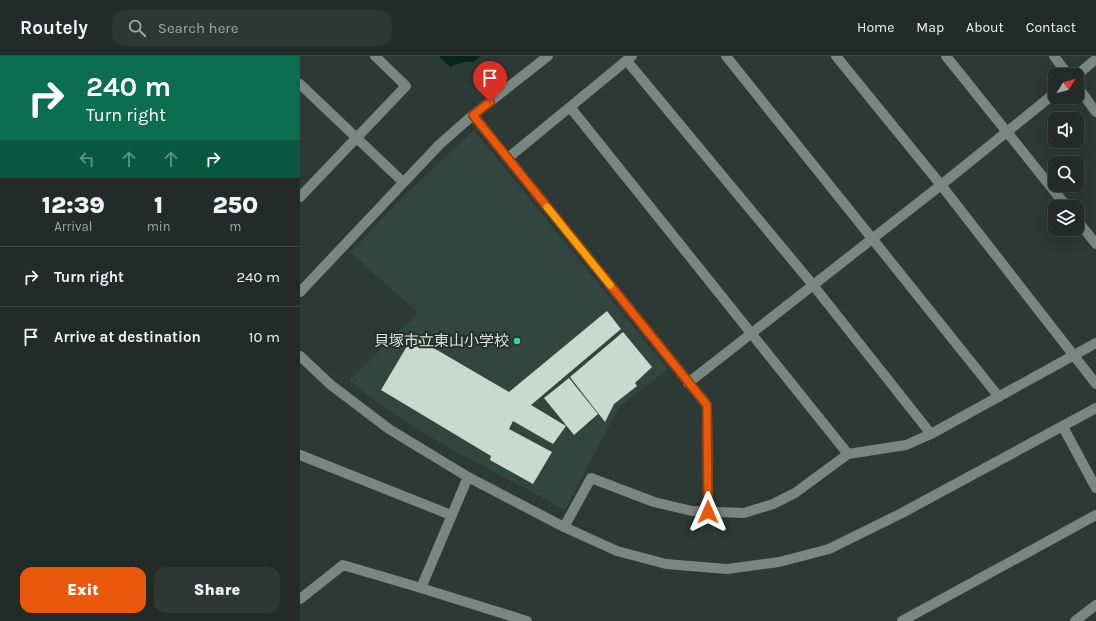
<!DOCTYPE html>
<html lang="en">
<head>
<meta charset="utf-8">
<style>
  body { margin:0; font-family:Karla,"Noto Sans JP",sans-serif; background:#2e3733; color:#f1f3f6; height:100vh; display:flex; flex-direction:column; font-size:15px; white-space:nowrap }
  * { box-sizing:border-box; margin:0 }
  p { font-size:13px; color:#a2a7a7 }
  .icon { flex:none; width:22px; height:22px; fill:none; stroke:currentColor; stroke-width:2; stroke-linecap:round; stroke-linejoin:round }
  .map { position:relative; flex:1; overflow:hidden }
  .drawer { display:flex; flex-direction:column; background:#222b27; width:300px }
  .drawer>* { flex:none }
  .guide { background:#0b6e4f; color:#fff; overflow:hidden }
  .needle { width:26px; rotate:53deg }
  .tools { position:absolute; left:748px; top:12px; display:grid; gap:8px }
  .tools a { display:grid; place-items:center; width:36px; height:36px; border-radius:8px; background:#222b27; box-shadow:0 4px 16px #0002,0 0 0 1px #3f4744; font-size:20px }
  .pin { position:absolute; display:grid; place-items:center; width:34px; height:34px; color:#fff; margin:-41px -17px; border-radius:50% 50% 50% 0; rotate:-45deg; box-shadow:0 0 4px #0007 }
  .pin .icon { rotate:45deg }
  .me { position:absolute; width:44px; margin:-22px; rotate:0deg; stroke-linejoin:round; filter:drop-shadow(0 0 3px #0008) }
  .turn { display:flex; align-items:center; gap:14px; height:84px; padding:0 20px; font-size:18px }
  .turn .icon { width:52px; height:52px; stroke-width:2.5 }
  .turn b { display:block; font-size:28px; line-height:34px }
  .lanes { display:flex; align-items:center; height:38px; padding:0 20px; background:#0003; justify-content:center; gap:20px; direction:ltr }
  .lanes .off { opacity:.35 }
  .eta { display:flex; justify-content:space-evenly; align-items:center; height:68px; text-align:center }
  .eta b { font-size:24px; font-weight:800; line-height:28px }
  .button { display:flex; gap:8px; margin-top:auto; padding:8px 20px }
  .button a { flex:1; height:46px; border-radius:12px; background:#ea580c; color:#fff; font-size:16px; font-weight:800; line-height:46px; text-align:center }
  .button a+a { background:#2e3733; color:#f1f3f6 }
  ul { padding:0; list-style:none }
  li { display:flex; align-items:center; gap:12px; height:60px; padding:0 20px; border-top:1px solid #3f4744 }
  li div { flex:1 }
  li b { display:block; font-size:15px }
  li em { font-style:normal }
  header { display:flex; align-items:center; gap:24px; box-sizing:border-box; height:56px; padding:0 20px; background:#222b27; border-bottom:1px solid #3f4744 }
  header strong { font-size:19px }
  nav { display:flex; gap:22px; margin-inline-start:auto; font-size:14px }
  .search { width:280px; height:36px; background:#2e3733; display:flex; align-items:center; gap:10px; box-sizing:border-box; padding:0 14px; border-radius:12px; color:#a2a7a7; font-size:15px }
  main { display:flex; flex:1; min-height:0 }
  .map>svg:first-child { display:block }
  .built { fill:#32453e }
  .water { fill:#04251a }
  .building { fill:#cad8d2 }
  .lines { fill:none; stroke-linecap:round; stroke-linejoin:round }
  .street { stroke:#798681; stroke-width:10 }
  .secondary { stroke:#798681; stroke-width:10 }
  .route-casing { stroke:#983908; stroke-width:10 }
  .route { stroke:#ea580c; stroke-width:7 }
  .slow { stroke:#f59e0b; stroke-width:7 }
  .poi-dot { fill:#36d4a7; stroke:#232f2a; stroke-width:1.5 }
  .labels { text-anchor:middle; dominant-baseline:central; stroke-width:4; stroke-linejoin:round; paint-order:stroke }
  .poi-label { font-size:15px; fill:#dbe2df; stroke:#232f2a; text-anchor:end }
</style>
</head>
<body>
<header>
<strong>Routely</strong>
<div class="search"><svg class="icon" aria-label="search" viewBox="0 0 24 24"><circle cx="10" cy="10" r="6"/><path d="M15 15l6 6"/></svg>Search here</div>
<nav><a>Home</a><a>Map</a><a>About</a><a>Contact</a></nav>
</header>
<main>
<section class="drawer">
<div class="guide">
<div class="turn"><svg class="icon" aria-label="right" viewBox="0 0 24 24"><path d="M7 20v-9h11M14 6l5 5-5 5"/></svg><div><b>240 m</b>Turn right</div></div>
<div class="lanes"><svg class="icon off" aria-label="left" viewBox="0 0 24 24"><path d="M17 20v-9H6M10 6l-5 5 5 5"/></svg><svg class="icon off" aria-label="ahead" viewBox="0 0 24 24"><path d="M12 20V5M6 11l6-6 6 6"/></svg><svg class="icon off" aria-label="ahead" viewBox="0 0 24 24"><path d="M12 20V5M6 11l6-6 6 6"/></svg><svg class="icon" aria-label="right" viewBox="0 0 24 24"><path d="M7 20v-9h11M14 6l5 5-5 5"/></svg></div>
</div>
<div class="eta">
<div><b>12:39</b><p>Arrival</p></div>
<div><b>1</b><p>min</p></div>
<div><b>250</b><p>m</p></div>
</div>
<ul>
<li><svg class="icon" aria-label="right" viewBox="0 0 24 24"><path d="M7 20v-9h11M14 6l5 5-5 5"/></svg><div><b>Turn right</b></div><em>240 m</em></li>
<li><svg class="icon" aria-label="arrive" viewBox="0 0 24 24"><path d="M6 21V4h12l-3 4 3 4H6"/></svg><div><b>Arrive at destination</b></div><em>10 m</em></li>
</ul>
<div class="button"><a>Exit</a><a>Share</a></div>
</section>
<div class="map">
<svg width="796" height="565" viewBox="0 0 796 565">
  <rect width="100%" height="100%" fill="#2d3934"/>
  <!-- built -->
  <path class="built" d="M 174,74 L 368,313 L 319,351 L 265,454 L 140,387 L 82,350 L 49,324 L 118,257 L 50,196 L 111,133 Z"/>
  <!-- water -->
  <path class="water" d="M 139,0 L 181,0 L 174,6 L 163,6 L 150,11 Z"/>
  <!-- building -->
  <path class="building" d="M 307,255 L 321,273 L 231,349 L 266,370 L 253,388 L 213,365 L 209,373 L 252,396 L 233,428 L 190,404 L 191,400 L 81,334 L 113,280 L 209,336 Z
    M 323,276 L 352,311 L 335,327 L 337,330 L 314,348 L 305,366 L 270,321 Z
    M 269,322 L 298,358 L 274,379 L 244,342 Z"/>
  <g class="lines">
    <!-- street -->
    <path class="street" d="M 426,0 L 699,341
      M 646,0 L 767,151
      M 754,0 L 768,19
      M 327,5 L 513,229 L 631,378
      M 777,19 L 796,3
      M 0,28 L 103,126
      M 777,30 L 796,56
      M 270,51 L 548,398
      M 173,59 L 407,349 L 408,456
      M 208,102 L 332,0
      M 0,141 L 106,30 L 75,0
      M 777,164 L 796,188
      M 388,327 L 641,129 L 755,37
      M 763,371 L 796,432
      M 0,399 L 151,459
      M 264,471 L 291,422 L 354,446 L 392,455 L 444,457 L 473,448 L 495,437 L 548,398 L 606,389 L 631,378 L 796,287
      M 121,532 L 168,421
      M 0,543 L 43,509 L 121,532 L 227,565
      M 602,565 L 796,459"/>
    <!-- secondary -->
    <path class="secondary" d="M 536,0 L 641,129 L 796,328
      M 0,236 L 139,89 L 173,59 L 248,0
      M 0,300 L 31,329 L 89,373 L 168,421 L 264,471 L 317,495 L 366,508 L 427,513 L 479,506 L 529,493 L 602,457 L 796,352
      M 775,565 L 796,549"/>
  </g>
  <g class="lines">
    <defs>
      <path id="route" d="M 190,46 L 173,59 L 407,349 L 408,456"/>
    </defs>
    <!-- route casing -->
    <use href="#route" class="route-casing"/>
    <!-- route -->
    <use href="#route" class="route"/>
    <!-- slow -->
    <path class="slow" d="M 247,151 L 310,229"/>
  </g>
  <!-- markers -->
  <circle class="poi-dot" cx="217" cy="285" r="4"/>
  <g class="labels">
    <!-- poi labels -->
    <g class="poi-label">
      <text x="209" y="285">貝塚市立東山小学校</text>
    </g>
  </g>
</svg>
<div class="tools">
<a><svg class="needle" viewBox="-14 -14 28 28"><path d="M0-13l5 13h-10z" fill="#e53935"/><path d="M0 13l5-13h-10z" fill="#a2a7a7"/></svg></a>
<a><svg class="icon" aria-label="sound" viewBox="0 0 24 24"><path d="M4 9h4l5-4v14l-5-4H4zM17 9q2 3 0 6"/></svg></a>
<a><svg class="icon" aria-label="search" viewBox="0 0 24 24"><circle cx="10" cy="10" r="6"/><path d="M15 15l6 6"/></svg></a>
<a><svg class="icon" aria-label="layers" viewBox="0 0 24 24"><path d="M12 4l9 5-9 5-9-5zM3 14l9 5 9-5"/></svg></a>
</div>
<div class="pin" style="left:190px;top:46px;background:#d93025"><svg class="icon" aria-label="arrive" viewBox="0 0 24 24"><path d="M6 21V4h12l-3 4 3 4H6"/></svg></div>
<svg class="me" style="left:408px;top:456px" viewBox="-20 -20 40 40"><path d="M0-17L14 15 0 8-14 15z" fill="#ea580c" stroke="#fff" stroke-width="4"/></svg>
</div>
</main>
</body>
</html>
